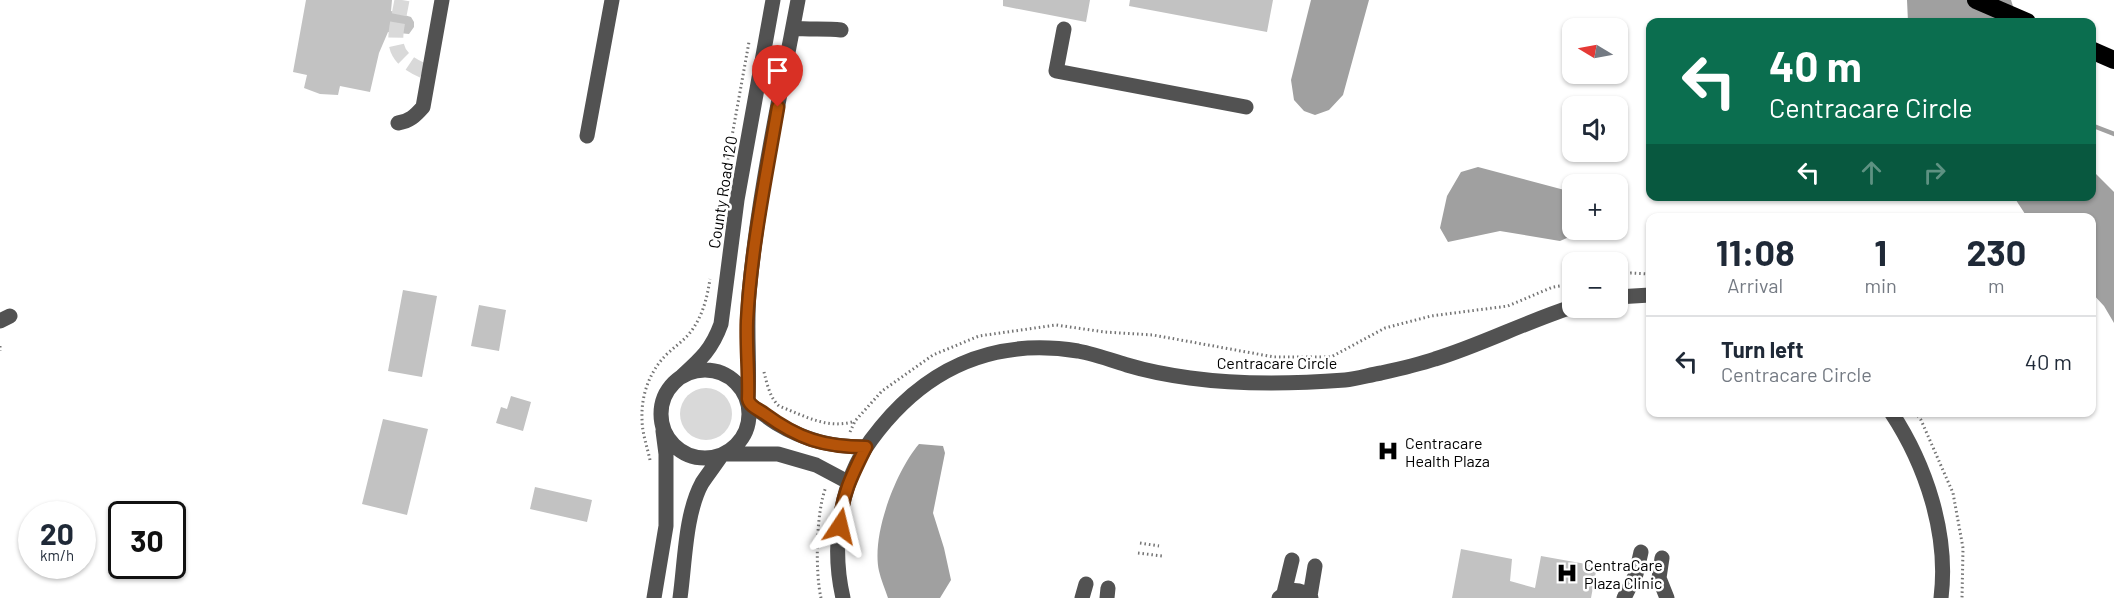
<!DOCTYPE html>
<html lang="en">
<head>
<meta charset="utf-8">
<style>
  body { margin:0; font-family:Barlow,sans-serif; background:#f6f6f7; color:#1f2937; height:100vh; display:flex; flex-direction:column; font-size:22px; white-space:nowrap }
  * { box-sizing:border-box; margin:0 }
  p { font-size:20px; color:#747a83 }
  .icon { flex:none; width:33px; height:33px; fill:none; stroke:currentColor; stroke-width:2; stroke-linecap:round; stroke-linejoin:round }
  .map { position:relative; flex:1; overflow:hidden }
  .details { position:absolute; left:1646px; top:213px; width:450px; height:204px; display:flex; flex-direction:column; background:#fff; border-radius:12px; box-shadow:0 2px 4px #0004 }
  .details>* { flex:none }
  .top-card { position:absolute; left:1646px; top:18px; width:450px; height:183px; border-radius:12px; box-shadow:0 2px 4px #0004; background:#0b6e4f; color:#fff; overflow:hidden }
  .needle { width:39px; rotate:280deg }
  .tools { position:absolute; left:1562px; top:18px; display:grid; gap:12px }
  .tools a { display:grid; place-items:center; width:66px; height:66px; border-radius:12px; background:#fff; box-shadow:0 2px 4px #0004; font-size:30px }
  .speed { position:absolute; left:18px; top:501px; display:flex; gap:12px; font-size:30px; font-weight:700; text-align:center }
  .speed>* { display:grid; place-content:center; width:78px; height:78px; border-radius:50%; background:#fff; box-shadow:0 2px 4px #0004; line-height:1 }
  .speed small { font-size:15px; font-weight:400 }
  .speed .limit { border:3px solid #111; border-radius:9px; background:#fff; color:#111 }
  .pin { position:absolute; display:grid; place-items:center; width:51px; height:51px; color:#fff; margin:-62px -26px; border-radius:50% 50% 50% 0; rotate:-45deg; box-shadow:0 0 6px #0007 }
  .pin .icon { rotate:45deg }
  .me { position:absolute; width:66px; margin:-33px; rotate:10deg; stroke-linejoin:round; filter:drop-shadow(0 0 4px #0008) }
  .turn { display:flex; align-items:center; gap:21px; height:126px; padding:0 24px; font-size:27px }
  .turn .icon { width:78px; height:78px; stroke-width:2.5 }
  .turn b { display:block; font-size:42px; line-height:51px }
  .lanes { display:flex; align-items:center; height:57px; padding:0 24px; background:#0003; justify-content:center; gap:30px; direction:ltr }
  .lanes .off { opacity:.35 }
  .eta { display:flex; justify-content:space-evenly; align-items:center; height:102px; text-align:center }
  .eta b { font-size:36px; font-weight:700; line-height:42px }
  ul { padding:0; list-style:none }
  li { display:flex; align-items:center; gap:18px; height:90px; padding:0 24px; border-top:2px solid #e0e1e3 }
  li div { flex:1 }
  li b { display:block; font-size:22px }
  li em { font-style:normal }
  .map>svg:first-child { display:block }
  .green { fill:#d9d9d9 }
  .water { fill:#a0a0a0 }
  .lines { fill:none; stroke-linecap:round; stroke-linejoin:round }
  .stream { stroke:#a0a0a0; stroke-width:4.5 }
  .building { fill:#c2c2c2 }
  .minor-tunnel { stroke:#d9d9d9; stroke-width:15; stroke-dasharray:15 8; stroke-linecap:butt }
  .path { stroke:#747474; stroke-width:3; stroke-dasharray:1.5 3; stroke-linecap:butt }
  .minor { stroke:#525252; stroke-width:15 }
  .highway { stroke:#000; stroke-width:18 }
  .route-casing { stroke:#753606; stroke-width:15 }
  .route { stroke:#b45309; stroke-width:10 }
  .labels { text-anchor:middle; dominant-baseline:central; stroke-width:5; stroke-linejoin:round; paint-order:stroke }
  .street-label { font-size:16px; fill:#000; stroke:#fff }
  .poi-label { font-size:16px; fill:#000; stroke:#fff; text-anchor:start }
</style>
</head>
<body>
<div class="map">
<svg width="2114" height="598" viewBox="0 0 2114 598">
  <rect width="100%" height="100%" fill="#fff"/>
  <!-- green -->
  <path class="green" d="M680 414a26 26 0 1 1 52 0a26 26 0 1 1-52 0Z"/>
  <!-- water -->
  <path class="water" d="M 1311,0 L 1369,0 L 1343,95 L 1329,110 L 1315,115 L 1304,111 L 1294,100 L 1291,80 Z
    M 1907,0 L 2011,0 L 2018,22 L 1908,22 Z
    M 1478,167 L 1572,192 L 1572,230 L 1578,230 L 1576,234 L 1560,241 L 1500,231 L 1448,242 L 1440,228 L 1447,196 L 1461,172 Z
    M 2091,169 L 2114,192 L 2114,323 L 2104,306 L 2091,292 L 2091,218 L 2027,217 L 2014,197 L 2091,196 Z
    M 919,444 L 943,446 L 945,453 L 933,513 L 944,548 L 951,580 L 940,598 L 888,598 C 885,589 881,580 879,571 C 871,535 896,471 919,444 Z"/>
  <g class="lines">
    <!-- stream -->
    <path class="stream" d="M 2091,125 L 2114,134"/>
  </g>
  <!-- building -->
  <path class="building" d="M 306,0 L 392,0 L 391,11 L 411,17 L 414,22 L 414,27 L 409,34 L 388,32 L 379,53 L 370,92 L 340,86 L 338,95 L 320,94 L 304,88 L 307,75 L 293,72 Z
    M 1003,0 L 1090,0 L 1086,22 L 1003,6 Z
    M 1130,0 L 1273,0 L 1267,32 L 1129,6 Z
    M 403,290 L 437,296 L 422,377 L 388,371 Z
    M 479,305 L 506,310 L 499,351 L 471,346 Z
    M 511,396 L 531,402 L 523,431 L 496,423 L 501,407 L 507,409 Z
    M 383,419 L 428,429 L 407,515 L 362,504 Z
    M 535,487 L 592,500 L 587,522 L 530,509 Z
    M 1461,549 L 1512,559 L 1510,581 L 1535,588 L 1541,556 L 1597,566 L 1591,598 L 1452,598 Z"/>
  <g class="lines">
    <!-- minor-tunnel -->
    <path class="minor-tunnel" d="M 402,0 C 395,39 385,56 429,73"/>
    <!-- path -->
    <path class="path" d="M 723,186 L 749,42
      M 1617,276 L 1631,273 L 1650,274
      M 0,346 L 0,351
      M 764,372 C 767,384 770,398 779,406 C 805,416 828,430 855,421
      M 1915,412 L 1921,420 L 1953,493 L 1963,548 L 1962,598
      M 850,432 L 855,421 L 882,391 L 933,355 L 979,336 L 1056,325 L 1105,332 L 1153,335 L 1274,357 L 1331,357 L 1385,328 L 1431,316 L 1508,306 L 1553,287 L 1572,284
      M 650,460 C 647,446 642,433 642,419 C 641,396 649,373 665,356 C 673,348 682,342 689,334 C 702,318 707,299 710,279
      M 1140,543 L 1159,546
      M 1138,553 L 1162,556
      M 821,598 C 815,572 816,511 826,487"/>
    <!-- minor -->
    <path class="minor" d="M 793,28 C 809,30 825,28 841,30
      M 1064,29 L 1056,71 L 1246,107
      M 398,123 C 410,121 415,116 423,107 L 442,0
      M 587,136 L 612,0
      M 1617,297 L 1650,295
      M 0,321 L 10,316
      M661 414a44 44 0 1 1 88 0a44 44 0 1 1-88 0Z
      M 682,376 C 701,359 712,349 721,324 L 737,200 L 773,0
      M 748,399 C 750,364 746,329 749,294 C 758,195 780,97 798,0
      M 749,404 C 758,410 767,417 776,423 C 806,441 832,447 866,447
      M 1891,412 C 1926,465 1949,534 1941,598
      M 725,454 L 778,454 L 816,465 L 848,482
      M 1662,558 L 1659,578 L 1667,598
      M 1284,593 L 1292,560
      M 1310,596 L 1315,566
      M 654,598 L 666,526 L 666,454 L 663,431
      M 680,598 C 685,563 685,514 702,483 C 708,474 715,465 721,456
      M 843,598 C 831,546 839,484 871,440 C 922,370 991,337 1078,351 C 1094,354 1111,360 1127,365 C 1147,371 1168,375 1190,378 C 1241,385 1293,384 1345,380 C 1357,379 1369,375 1381,373 C 1399,369 1417,365 1435,359 C 1481,345 1525,322 1572,307
      M 1082,598 L 1086,584
      M 1107,598 L 1108,588
      M 1279,598 C 1289,588 1300,588 1311,598
      M 1624,598 L 1636,574 L 1641,552"/>
    <!-- highway -->
    <path class="highway" d="M 1976,0 L 2027,22
      M 2091,50 L 2114,60"/>
  </g>
  <g class="lines">
    <defs>
      <path id="route" d="M 778,107 C 766,177 751,249 747,321 C 746,347 749,373 748,399 C 750,407 758,409 765,414 C 799,439 824,447 866,447 C 853,473 841,496 840,526"/>
    </defs>
    <!-- route casing -->
    <use href="#route" class="route-casing"/>
    <!-- route -->
    <use href="#route" class="route"/>
  </g>
  <!-- icons -->
  <defs>
    <symbol id="hospital-bare" viewBox="-9 -9 18 18"><path d="M-5-5h3v3.5h4V-5h3V5h-3V1.5h-4V5h-3Z" fill="#000" stroke="#fff" stroke-width="2.5" paint-order="stroke"/></symbol>
  </defs>
  <g fill-rule="evenodd">
    <use href="#hospital-bare" x="1373" y="436" width="30" height="30"/>
    <use href="#hospital-bare" x="1552" y="558" width="30" height="30"/>
  </g>
  <g class="labels">
    <!-- street labels -->
    <g class="street-label">
      <text transform="translate(722 192) rotate(-81)">County Road 120</text>
      <text x="1277" y="362">Centracare Circle</text>
    </g>
    <!-- poi labels -->
    <g class="poi-label">
      <text x="1405" y="442">Centracare<tspan x="1405" dy="18">Health Plaza</tspan></text>
      <text x="1584" y="564">CentraCare<tspan x="1584" dy="18">Plaza Clinic</tspan></text>
    </g>
  </g>
</svg>
<div class="tools">
<a><svg class="needle" viewBox="-14 -14 28 28"><path d="M0-13l5 13h-10z" fill="#e53935"/><path d="M0 13l5-13h-10z" fill="#747a83"/></svg></a>
<a><svg class="icon" aria-label="sound" viewBox="0 0 24 24"><path d="M4 9h4l5-4v14l-5-4H4zM17 9q2 3 0 6"/></svg></a>
<a>+</a>
<a>−</a>
</div>
<div class="speed"><div>20<small>km/h</small></div><div class="limit">30</div></div>
<div class="pin" style="left:778px;top:107px;background:#d93025"><svg class="icon" aria-label="arrive" viewBox="0 0 24 24"><path d="M6 21V4h12l-3 4 3 4H6"/></svg></div>
<svg class="me" style="left:840px;top:526px" viewBox="-20 -20 40 40"><path d="M0-17L14 15 0 8-14 15z" fill="#b45309" stroke="#fff" stroke-width="4"/></svg>
<div class="top-card">
<div class="turn"><svg class="icon" aria-label="left" viewBox="0 0 24 24"><path d="M17 20v-9H6M10 6l-5 5 5 5"/></svg><div><b>40 m</b>Centracare Circle</div></div>
<div class="lanes"><svg class="icon" aria-label="left" viewBox="0 0 24 24"><path d="M17 20v-9H6M10 6l-5 5 5 5"/></svg><svg class="icon off" aria-label="ahead" viewBox="0 0 24 24"><path d="M12 20V5M6 11l6-6 6 6"/></svg><svg class="icon off" aria-label="right" viewBox="0 0 24 24"><path d="M7 20v-9h11M14 6l5 5-5 5"/></svg></div>
</div>
<section class="details">
<div class="eta">
<div><b>11:08</b><p>Arrival</p></div>
<div><b>1</b><p>min</p></div>
<div><b>230</b><p>m</p></div>
</div>
<ul>
<li><svg class="icon" aria-label="left" viewBox="0 0 24 24"><path d="M17 20v-9H6M10 6l-5 5 5 5"/></svg><div><b>Turn left</b><p>Centracare Circle</p></div><em>40 m</em></li>
</ul>
</section>
</div>
</body>
</html>
